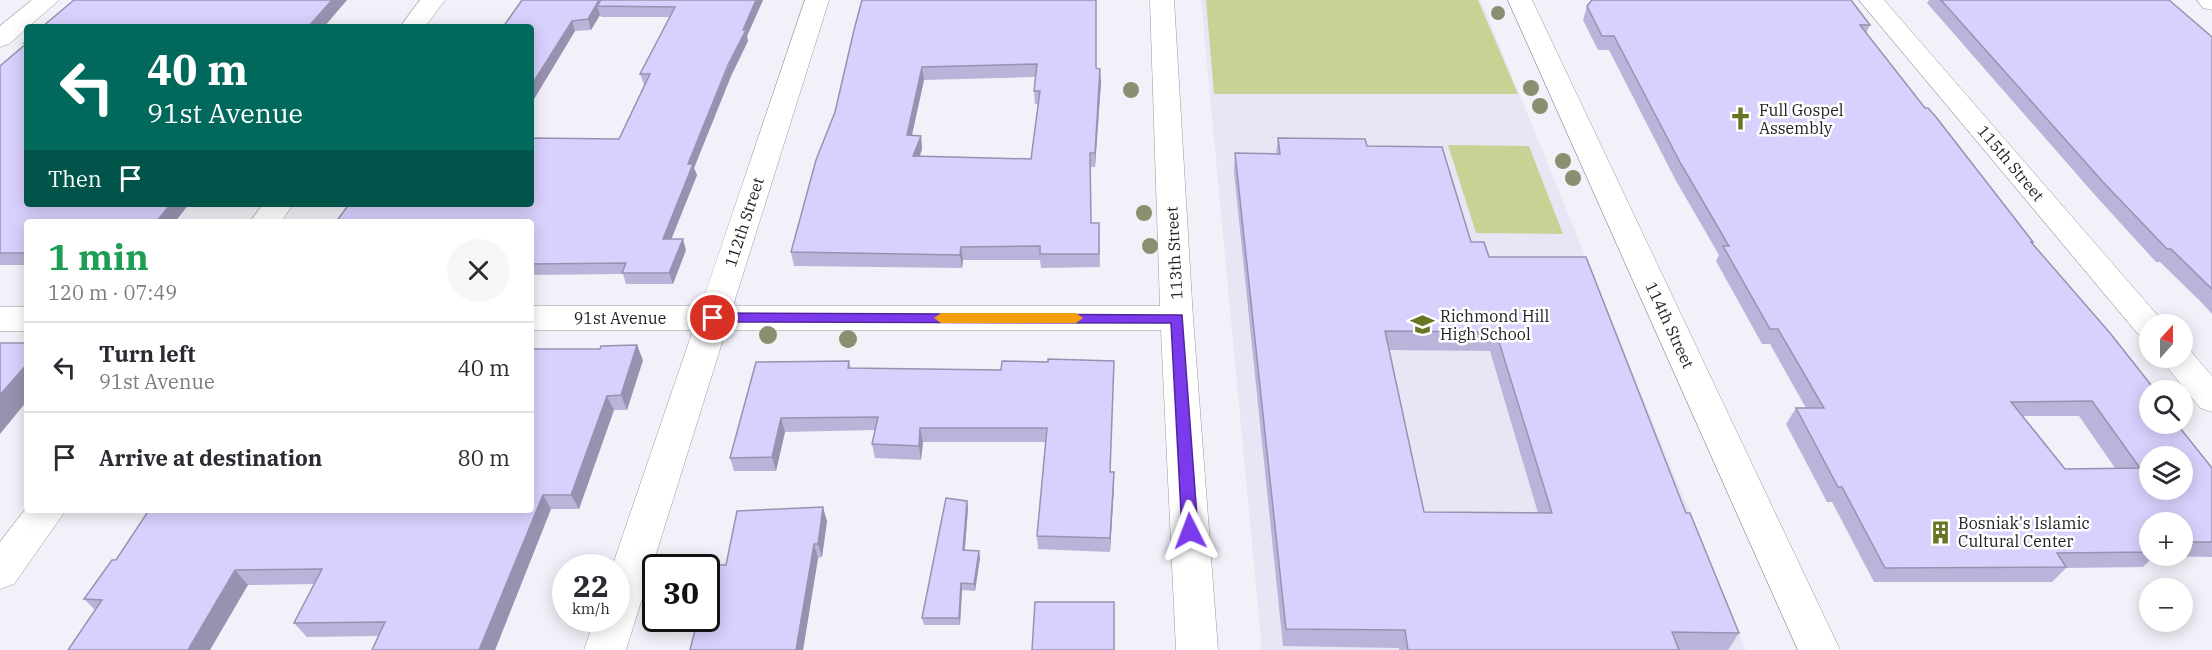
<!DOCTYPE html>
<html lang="en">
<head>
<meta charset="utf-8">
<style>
  body { margin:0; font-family:"IBM Plex Serif",serif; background:#f7f7f7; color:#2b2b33; height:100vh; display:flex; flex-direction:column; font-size:22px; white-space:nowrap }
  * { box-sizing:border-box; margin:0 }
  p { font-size:20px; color:#7c7c81 }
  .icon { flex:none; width:33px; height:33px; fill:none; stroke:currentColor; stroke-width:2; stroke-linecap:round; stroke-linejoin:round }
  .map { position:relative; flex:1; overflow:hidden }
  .sheet { position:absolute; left:24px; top:219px; width:510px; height:294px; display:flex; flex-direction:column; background:#fff; border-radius:6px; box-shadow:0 3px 15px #0003 }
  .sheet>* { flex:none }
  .top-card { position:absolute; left:24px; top:24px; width:510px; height:183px; border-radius:6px; box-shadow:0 3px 15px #0003; background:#00695c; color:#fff; overflow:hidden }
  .needle { width:39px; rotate:21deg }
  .tools { position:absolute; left:2139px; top:314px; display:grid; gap:12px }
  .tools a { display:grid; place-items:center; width:54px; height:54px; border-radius:50%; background:#fff; box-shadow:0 3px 15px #0003; font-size:30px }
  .speed { position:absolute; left:552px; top:554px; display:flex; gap:12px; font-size:30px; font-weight:700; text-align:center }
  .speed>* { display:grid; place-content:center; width:78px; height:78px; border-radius:50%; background:#fff; box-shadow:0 3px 15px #0003; line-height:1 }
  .speed small { font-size:15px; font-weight:400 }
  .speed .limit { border:3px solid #111; border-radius:9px; background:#fff; color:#111 }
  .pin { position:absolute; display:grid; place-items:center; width:51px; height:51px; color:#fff; margin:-26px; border:3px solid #fff; border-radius:50%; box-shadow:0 2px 6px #0007 }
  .me { position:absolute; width:66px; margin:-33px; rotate:357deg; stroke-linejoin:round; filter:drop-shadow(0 0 4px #0008) }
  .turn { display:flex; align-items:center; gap:21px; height:126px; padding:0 24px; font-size:27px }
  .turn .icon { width:78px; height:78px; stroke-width:2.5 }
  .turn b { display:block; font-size:42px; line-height:51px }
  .then { display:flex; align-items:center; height:57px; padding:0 24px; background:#0003; gap:12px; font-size:22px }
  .round { display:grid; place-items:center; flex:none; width:63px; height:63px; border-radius:32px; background:#f7f7f7 }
  .summary { display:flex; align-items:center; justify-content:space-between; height:102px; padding:0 24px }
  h1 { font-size:36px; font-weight:700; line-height:45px; color:#1e9e55 }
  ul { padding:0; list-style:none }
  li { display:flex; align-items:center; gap:18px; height:90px; padding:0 24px; border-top:2px solid #e1e1e2 }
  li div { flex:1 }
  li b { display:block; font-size:22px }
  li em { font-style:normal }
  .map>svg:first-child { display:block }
  .built { fill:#e8e5f4 }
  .green { fill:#c9d295 }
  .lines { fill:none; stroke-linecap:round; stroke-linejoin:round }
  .street-casing { stroke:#9a99a0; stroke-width:1 }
  .street { fill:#fff; fill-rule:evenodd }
  .tree { fill:#8c8e70 }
  .wall { fill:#bbb4da; fill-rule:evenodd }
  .shaded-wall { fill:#9892b1 }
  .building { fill:#d9d1fd; stroke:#9892b1; stroke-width:1.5; fill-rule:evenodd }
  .route { fill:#7c3aed; stroke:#51269a; stroke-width:1.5 }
  .slow { fill:#f59e0b }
  .labels { text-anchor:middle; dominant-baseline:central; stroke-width:5; stroke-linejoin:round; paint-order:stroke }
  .poi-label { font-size:16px; fill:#232225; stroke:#fff; text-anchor:start }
  .street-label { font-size:16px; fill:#232225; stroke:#fff }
</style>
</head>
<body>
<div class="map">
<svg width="2212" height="650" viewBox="0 0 2212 650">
  <rect width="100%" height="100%" fill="#f2f0f8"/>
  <!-- built -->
  <path class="built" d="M 1201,0 L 1481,0 L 1746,650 L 1262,650 Z"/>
  <!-- green -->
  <path class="green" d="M 1206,0 L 1478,0 L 1518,94 L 1214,94 Z
    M 1448,145 L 1529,146 L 1563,234 L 1476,233 Z"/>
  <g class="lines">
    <defs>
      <path id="street" d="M 32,0 L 59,0 L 9,44 L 0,47 L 0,26 Z
        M 420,0 L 445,0 L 425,27 L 400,27 Z
        M 805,0 L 829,0 L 733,306 L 1160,306 L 1150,0 L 1174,0 L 1193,318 L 1218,650 L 1176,650 L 1161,330 L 726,330 L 626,650 L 584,650 L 595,618 L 616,618 L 616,567 L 612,567 L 693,330 L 531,330 L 531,306 L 701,306 Z
        M 1508,0 L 1532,0 L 1840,650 L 1798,650 Z
        M 1859,0 L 1884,0 L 2165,324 L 2150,324 L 2150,338 L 2138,334 Z
        M 2197,0 L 2212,0 L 2212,10 L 2203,8 Z
        M 263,204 L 293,204 L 281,222 L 250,222 Z
        M 0,307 L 27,307 L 27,331 L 0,331 Z
        M 2182,347 L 2188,348 L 2212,376 L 2212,412 L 2200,408 L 2159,357 L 2182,357 Z
        M 27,507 L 27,510 L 66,510 L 14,584 L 0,589 L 0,542 Z"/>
    </defs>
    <!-- street casing -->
    <use href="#street" class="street-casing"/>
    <!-- street -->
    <use href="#street" class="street"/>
  </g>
  <!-- trees -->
  <g class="tree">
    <circle cx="1498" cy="13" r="7"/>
    <circle cx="1531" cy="88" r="8"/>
    <circle cx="1131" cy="90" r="8"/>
    <circle cx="1540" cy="106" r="8"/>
    <circle cx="1563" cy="161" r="8"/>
    <circle cx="1573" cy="178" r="8"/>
    <circle cx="1144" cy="213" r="8"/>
    <circle cx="1150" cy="246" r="8"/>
    <circle cx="768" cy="335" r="9"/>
    <circle cx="848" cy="339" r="9"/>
  </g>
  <!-- wall -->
  <path class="wall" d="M 522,0 L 763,0 L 747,36 L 748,41 L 731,76 L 694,168 L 697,175 L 671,239 L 686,250 L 673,284 L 626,284 L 623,274 L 531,275 L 531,222 L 619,139 L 644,85 L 640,74 L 670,17 L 601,17 L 600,15 L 591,30 L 575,31 L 531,104 L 531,27 Z
    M 1929,0 L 2169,0 L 2212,37 L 2212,314 L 2201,302 L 2160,262 L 2156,262 L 2094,194 L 1927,3 Z
    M 1587,6 L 1870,25 L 1866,33 L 1925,108 L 2033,242 L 2032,243 L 2212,468 L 2212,557 L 2154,556 L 2143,567 L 2066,568 L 2052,582 L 1874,582 L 1832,502 L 1827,502 L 1786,424 L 1796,408 L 1806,408 L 1770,344 L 1762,344 L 1716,261 L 1719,255 L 1675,179 L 1609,50 L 1598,50 L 1583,20 ZM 2023,416 L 2079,416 L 2115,468 L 2065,469 ZM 2150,522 L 2182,522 L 2182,555 L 2150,555 Z
    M 854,30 L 1096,68 L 1101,82 L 1095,167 L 1090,167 L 1091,223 L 1099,223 L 1100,267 L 1041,268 L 1040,260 L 963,260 L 962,268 L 794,266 L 791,252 L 835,112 ZM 1035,77 L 1034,91 L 1035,104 L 1038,104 L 1031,159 L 920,156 L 922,149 L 921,136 L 912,135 L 924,80 Z
    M 27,40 L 27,265 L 0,265 L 0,66 L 25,44 L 24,43 Z
    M 1278,138 L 1367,146 L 1471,242 L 1489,257 L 1686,513 L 1739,633 L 1728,650 L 1399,650 L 1399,648 L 1283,646 L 1234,172 L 1235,153 L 1276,154 ZM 1389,350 L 1490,351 L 1538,513 L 1424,512 Z
    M 531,349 L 643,360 L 627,410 L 614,410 L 579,509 L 551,509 L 495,650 L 372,650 L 379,636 L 307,637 L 294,623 L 315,584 L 248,585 L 95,610 L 84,599 L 116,560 L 531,510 Z
    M 849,361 L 851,368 L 1001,370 L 1111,472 L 1114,486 L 1110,552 L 1038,549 L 1037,536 L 1046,442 L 923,442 L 921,460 L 875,458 L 872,444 L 875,430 L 785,432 L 776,471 L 734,471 L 730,458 Z
    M 968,508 L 965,550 L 980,558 L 975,591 L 962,590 L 960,625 L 924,625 L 922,618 Z
    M 827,521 L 822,557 L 818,558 L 803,650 L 726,565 Z"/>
  <!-- shaded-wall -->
  <path class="shaded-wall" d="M 332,0 L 347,0 L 324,27 L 308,27 Z
    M 599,0 L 609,0 L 597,6 L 600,15 L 591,30 L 588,19 Z
    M 756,0 L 763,0 L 747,36 L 748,41 L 731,76 L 694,168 L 697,175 L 667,250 L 663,239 L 688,164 Z
    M 572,21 L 575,31 L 531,104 L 531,86 Z
    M 922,67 L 924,80 L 909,148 L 907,135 Z
    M 1100,69 L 1101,82 L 1095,167 L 1095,153 Z
    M 921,136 L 922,149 L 915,169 L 913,156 Z
    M 171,204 L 189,204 L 175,222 L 156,222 Z
    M 683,239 L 686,250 L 673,284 L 669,273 Z
    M 961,247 L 963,260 L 962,268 L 960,255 Z
    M 637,345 L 643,360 L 627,410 L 621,395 Z
    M 27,364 L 27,401 L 0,434 L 0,395 Z
    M 607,396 L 614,410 L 579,509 L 571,495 Z
    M 781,418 L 785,432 L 776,471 L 772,457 Z
    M 920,428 L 923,442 L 921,460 L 919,446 Z
    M 1114,472 L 1114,486 L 1110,552 L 1110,538 Z
    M 543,495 L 551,509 L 495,650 L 479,650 Z
    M 967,501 L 968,508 L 964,558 L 963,550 Z
    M 823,507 L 827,521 L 822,557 L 818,544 Z
    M 814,544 L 818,558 L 803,650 L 796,650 Z
    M 979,551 L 980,558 L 975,591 L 974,584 Z
    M 235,570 L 248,585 L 210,650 L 188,650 Z
    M 961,583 L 962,590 L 960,625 L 959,618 Z"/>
  <!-- building -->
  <path class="building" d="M 74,0 L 332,0 L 308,27 L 42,27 Z
    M 522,0 L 599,0 L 588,19 L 572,21 L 531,86 L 531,27 L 503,27 Z
    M 601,0 L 756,0 L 743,30 L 746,30 L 728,65 L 688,164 L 693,164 L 663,239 L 683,239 L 669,273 L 622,273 L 626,263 L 531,264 L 531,222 L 336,222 L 349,204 L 531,204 L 531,138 L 619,139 L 650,74 L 640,74 L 675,7 L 597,6 Z
    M 862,0 L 1096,0 L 1096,68 L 1100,69 L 1095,153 L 1090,153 L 1091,223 L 1099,223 L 1099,254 L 1040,254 L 1040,246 L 961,247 L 960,255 L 791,252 L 816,160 L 835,112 L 854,30 ZM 1037,64 L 1034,91 L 1040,91 L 1031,159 L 913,156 L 921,136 L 907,135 L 922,67 Z
    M 1592,0 L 1851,0 L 1870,25 L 1860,25 L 1925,108 L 1928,108 L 1936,117 L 2033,242 L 2031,242 L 2110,333 L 2155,390 L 2150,390 L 2150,423 L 2176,423 L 2212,468 L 2212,542 L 2182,542 L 2182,522 L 2150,522 L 2150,552 L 2057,553 L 2066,567 L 1885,568 L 1842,487 L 1838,487 L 1796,408 L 1824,408 L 1778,329 L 1770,329 L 1723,246 L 1729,246 L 1681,164 L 1614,36 L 1602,36 L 1587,6 ZM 2092,401 L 2140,468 L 2065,469 L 2011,402 ZM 2150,456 L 2182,456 L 2182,489 L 2150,489 Z
    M 1941,0 L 2169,0 L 2212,37 L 2212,289 L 2171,249 L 2167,249 L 2103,182 Z
    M 27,40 L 27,204 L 171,204 L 156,222 L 27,222 L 27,253 L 0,253 L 0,66 L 27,43 L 24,43 Z
    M 1278,138 L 1365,139 L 1367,146 L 1442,147 L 1471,242 L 1484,242 L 1489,257 L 1586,257 L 1686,513 L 1690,513 L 1739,633 L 1672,632 L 1679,650 L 1408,650 L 1405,630 L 1286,629 L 1235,153 L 1280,154 ZM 1385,331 L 1496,332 L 1552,513 L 1424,512 Z
    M 0,343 L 27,343 L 27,364 L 0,395 Z
    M 637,345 L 621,395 L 607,396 L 571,495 L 543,495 L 479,650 L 372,650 L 385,622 L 294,623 L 322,569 L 235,570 L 188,650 L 68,650 L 102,600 L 84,599 L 112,560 L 116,560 L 149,510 L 531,510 L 531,349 L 600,349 L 601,346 Z
    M 1048,359 L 1114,361 L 1110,472 L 1114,472 L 1110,538 L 1037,536 L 1047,428 L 920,428 L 919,446 L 872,444 L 878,417 L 781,418 L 772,457 L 730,458 L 756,362 L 849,361 L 848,368 L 1001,370 L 1002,361 L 1048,362 Z
    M 946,498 L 967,501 L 963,550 L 979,551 L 974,584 L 961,583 L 959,618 L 922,618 Z
    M 823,507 L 818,544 L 814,544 L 796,650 L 690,650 L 698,618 L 706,618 L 706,583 L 711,565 L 726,565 L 737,511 Z
    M 1035,602 L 1114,602 L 1114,650 L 1032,650 Z"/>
  <!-- route -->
  <path class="route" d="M 713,313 L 1182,315 L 1198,531 L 1196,536 L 1190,538 L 1184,536 L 1182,531 L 1171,323 L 713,322 L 706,318 Z"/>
  <!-- slow -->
  <path class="slow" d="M 941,313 L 1076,313 L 1083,318 L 1076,323 L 941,323 L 934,318 Z"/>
  <!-- icons -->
  <defs>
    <symbol id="church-bare" viewBox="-9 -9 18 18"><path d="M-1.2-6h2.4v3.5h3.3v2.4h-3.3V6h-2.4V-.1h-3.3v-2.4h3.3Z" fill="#657624" stroke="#fff" stroke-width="2.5" paint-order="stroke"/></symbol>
    <symbol id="school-bare" viewBox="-9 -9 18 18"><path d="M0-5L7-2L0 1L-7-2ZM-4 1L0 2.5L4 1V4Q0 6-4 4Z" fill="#657624" stroke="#fff" stroke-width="2.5" paint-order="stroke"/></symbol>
    <symbol id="building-bare" viewBox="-9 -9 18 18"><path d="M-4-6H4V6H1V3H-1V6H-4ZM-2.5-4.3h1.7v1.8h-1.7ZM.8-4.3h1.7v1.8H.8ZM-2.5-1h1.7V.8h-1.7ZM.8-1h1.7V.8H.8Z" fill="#657624" stroke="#fff" stroke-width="2.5" paint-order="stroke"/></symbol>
  </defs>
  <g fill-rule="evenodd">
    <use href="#church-bare" x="1724" y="102" width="33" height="33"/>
    <use href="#school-bare" x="1406" y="308" width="33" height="33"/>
    <use href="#building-bare" x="1924" y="516" width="33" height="33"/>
  </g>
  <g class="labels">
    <!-- poi labels -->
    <g class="poi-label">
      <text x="1759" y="110">Full Gospel<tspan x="1759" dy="18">Assembly</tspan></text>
      <text x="1440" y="316">Richmond Hill<tspan x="1440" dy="18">High School</tspan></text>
      <text x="1958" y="523">Bosniak's Islamic<tspan x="1958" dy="18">Cultural Center</tspan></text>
    </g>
    <!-- street labels -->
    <g class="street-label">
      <text transform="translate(2011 163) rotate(50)">115th Street</text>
      <text transform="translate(744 222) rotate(-72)">112th Street</text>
      <text transform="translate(1174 253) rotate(-93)">113th Street</text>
      <text x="620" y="318">91st Avenue</text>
      <text transform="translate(1670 325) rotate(65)">114th Street</text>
    </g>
  </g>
</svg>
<div class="tools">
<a><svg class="needle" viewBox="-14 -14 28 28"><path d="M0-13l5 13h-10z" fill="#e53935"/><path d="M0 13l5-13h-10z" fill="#7c7c81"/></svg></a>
<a><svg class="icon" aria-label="search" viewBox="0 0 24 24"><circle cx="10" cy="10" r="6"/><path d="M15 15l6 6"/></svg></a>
<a><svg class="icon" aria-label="layers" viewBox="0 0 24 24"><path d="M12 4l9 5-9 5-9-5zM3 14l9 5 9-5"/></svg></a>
<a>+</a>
<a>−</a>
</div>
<div class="speed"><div>22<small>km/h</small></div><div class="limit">30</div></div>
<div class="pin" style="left:713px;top:318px;background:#d93025"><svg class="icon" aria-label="arrive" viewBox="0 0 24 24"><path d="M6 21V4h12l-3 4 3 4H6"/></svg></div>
<svg class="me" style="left:1190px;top:531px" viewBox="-20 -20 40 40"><path d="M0-17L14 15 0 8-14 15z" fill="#7c3aed" stroke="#fff" stroke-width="4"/></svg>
<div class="top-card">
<div class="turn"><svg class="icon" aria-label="left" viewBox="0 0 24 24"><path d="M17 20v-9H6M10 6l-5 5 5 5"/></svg><div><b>40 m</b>91st Avenue</div></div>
<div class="then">Then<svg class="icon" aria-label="arrive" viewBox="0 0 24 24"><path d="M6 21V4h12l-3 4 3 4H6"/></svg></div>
</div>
<section class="sheet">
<div class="summary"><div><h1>1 min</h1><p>120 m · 07:49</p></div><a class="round"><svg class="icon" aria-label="close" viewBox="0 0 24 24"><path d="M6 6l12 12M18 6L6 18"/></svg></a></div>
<ul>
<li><svg class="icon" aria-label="left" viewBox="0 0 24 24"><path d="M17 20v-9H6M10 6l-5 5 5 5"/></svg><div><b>Turn left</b><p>91st Avenue</p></div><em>40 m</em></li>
<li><svg class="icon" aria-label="arrive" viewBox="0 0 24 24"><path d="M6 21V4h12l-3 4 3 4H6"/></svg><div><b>Arrive at destination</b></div><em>80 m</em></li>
</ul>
</section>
</div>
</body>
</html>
